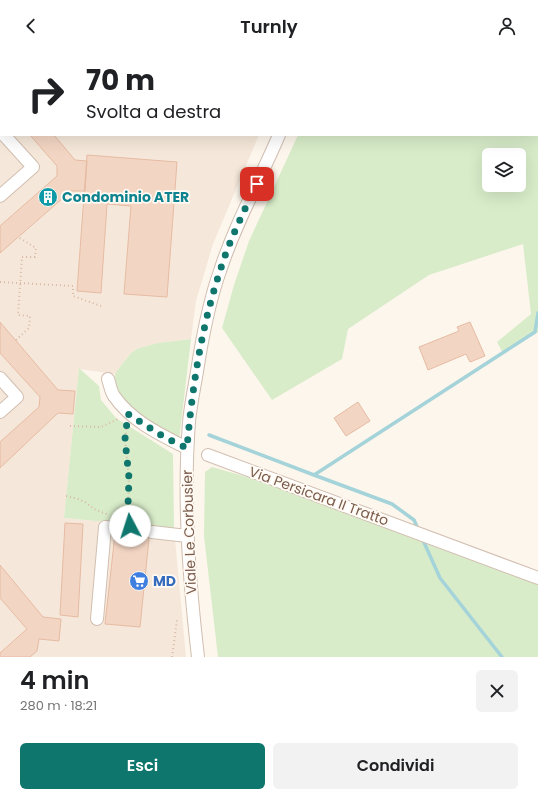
<!DOCTYPE html>
<html lang="it">
<head>
<meta charset="utf-8">
<style>
  body { margin:0; font-family:Poppins,sans-serif; background:#f2f2f2; color:#202124; height:100vh; display:flex; flex-direction:column; font-size:15px; white-space:nowrap }
  * { box-sizing:border-box; margin:0 }
  p { font-size:13px; color:#757577 }
  .icon { flex:none; width:22px; height:22px; fill:none; stroke:currentColor; stroke-width:2; stroke-linecap:round; stroke-linejoin:round }
  .map { position:relative; height:605px; overflow:hidden }
  .drawer { display:flex; flex-direction:column; background:#fff; flex:1 }
  .drawer>* { flex:none }
  .top-card { position:absolute; left:0px; top:0px; width:538px; height:84px; box-shadow:0 4px 16px #0002; background:#fff; color:#202124; overflow:hidden }
  .tools { position:absolute; left:482px; top:96px; display:grid; gap:8px }
  .tools a { display:grid; place-items:center; width:44px; height:44px; border-radius:6px; background:#fff; box-shadow:0 4px 16px #0002; font-size:20px }
  .pin { position:absolute; display:grid; place-items:center; width:34px; height:34px; color:#fff; margin:-17px; border-radius:8px; box-shadow:0 2px 6px #0006 }
  .me { position:absolute; width:44px; margin:-22px; rotate:355deg; stroke-linejoin:round; filter:drop-shadow(0 0 3px #0008) }
  .turn { display:flex; align-items:center; gap:14px; height:84px; padding:0 20px; font-size:18px }
  .turn .icon { width:52px; height:52px; stroke-width:2.5 }
  .turn b { display:block; font-size:28px; line-height:34px }
  .round { display:grid; place-items:center; flex:none; width:42px; height:42px; border-radius:6px; background:#f2f2f2 }
  .summary { display:flex; align-items:center; justify-content:space-between; height:68px; padding:0 20px }
  h1 { font-size:24px; font-weight:600; line-height:30px }
  .cta { display:flex; gap:8px; margin-top:auto; padding:8px 20px }
  .cta a { flex:1; height:46px; border-radius:6px; background:#0f766e; color:#fff; font-size:16px; font-weight:600; line-height:46px; text-align:center }
  .cta a+a { background:#f2f2f2; color:#202124 }
  header { display:flex; justify-content:space-between; align-items:center; height:52px; padding:0 20px; background:#fff; font-size:18px; font-weight:600 }
  .map>svg:first-child { display:block }
  .residential { fill:#f5e8da }
  .green { fill:#d8ecc9; fill-rule:evenodd }
  .lines { fill:none; stroke-linecap:round; stroke-linejoin:round }
  .stream { stroke:#a5d3da; stroke-width:3.5 }
  .building { fill:#f3d5c3; stroke:#e6bba3 }
  .minor-tunnel { stroke:#dcd0c4; stroke-width:12; stroke-dasharray:12 6; stroke-linecap:butt }
  .minor-casing { stroke:#d1beb0; stroke-width:14 }
  .path { stroke:#d9b8a5; stroke-width:2; stroke-dasharray:1 3; stroke-linecap:butt }
  .minor { stroke:#fff; stroke-width:12 }
  .route { stroke:#0f766e; stroke-width:7; stroke-dasharray:0 12.6 }
  .labels { text-anchor:middle; dominant-baseline:central; stroke-width:3.5; stroke-linejoin:round; paint-order:stroke }
  .culture-label { font-size:14px; font-weight:bold; fill:#0d838f; stroke:#fffaf3; text-anchor:start }
  .street-label { font-size:14px; fill:#7a5c4d; stroke:#fffaf3 }
  .shop-label { font-size:14px; font-weight:bold; fill:#366cbe; stroke:#fffaf3; text-anchor:start }
</style>
</head>
<body>
<header><svg class="icon" aria-label="back" viewBox="0 0 24 24"><path d="M15 5l-7 7 7 7"/></svg>Turnly<svg class="icon" aria-label="person" viewBox="0 0 24 24"><circle cx="12" cy="8" r="4"/><path d="M4 21q1-7 8-7t8 7"/></svg></header>
<div class="map">
<svg width="538" height="605" viewBox="0 0 538 605">
  <rect width="100%" height="100%" fill="#fdf6ec"/>
  <!-- residential -->
  <path class="residential" d="M 0,0 L 11,1 L 1,1 L 1,83 L 259,83 L 213,192 L 196,249 L 191,287 L 158,291 L 139,296 L 132,300 L 122,312 L 115,322 L 79,317 L 64,466 L 174,476 L 186,605 L 0,605 Z
    M 114,0 L 295,0 L 113,1 Z"/>
  <!-- green -->
  <path class="green" d="M 10,0 L 114,0 L 113,1 Z
    M 335,0 L 538,0 L 538,281 L 535,280 L 503,301 L 497,290 L 531,262 L 523,192 L 429,223 L 348,277 L 342,307 L 272,348 L 222,276 L 234,233 L 249,189 L 298,83 L 537,83 L 537,1 L 334,1 ZM 489,103 L 519,103 L 519,133 L 489,133 Z
    M 191,287 L 179,389 L 129,356 L 117,341 L 114,332 L 115,322 L 122,312 L 132,300 L 139,296 L 158,291 Z
    M 79,316 L 99,334 L 101,348 L 116,366 L 173,402 L 174,476 L 64,466 Z
    M 212,415 L 247,425 L 538,533 L 538,605 L 218,605 L 204,484 L 205,420 Z"/>
  <g class="lines">
    <!-- stream -->
    <path class="stream" d="M 209,383 L 314,423
      M 419,479 L 414,468 L 392,452 L 314,423 L 535,280 L 538,261
      M 422,486 L 440,526 L 502,605"/>
  </g>
  <!-- building -->
  <path class="building" d="M 226,0 L 252,0 L 226,1 Z
    M 0,19 L 1,20 L 1,50 L 0,49 Z
    M 30,83 L 54,83 L 75,108 L 87,109 L 85,139 L 71,139 L 0,201 L 0,174 L 57,124 L 57,114 Z
    M 87,103 L 177,110 L 167,245 L 124,242 L 131,154 L 107,152 L 101,241 L 77,239 Z
    M 0,270 L 58,338 L 75,339 L 73,362 L 58,361 L 0,416 L 0,390 L 39,355 L 40,345 L 0,301 Z
    M 470,270 L 485,304 L 470,310 L 466,302 L 428,318 L 419,295 L 459,279 L 457,275 Z
    M 358,350 L 370,369 L 346,384 L 334,366 Z
    M 65,471 L 83,472 L 78,565 L 60,563 Z
    M 116,473 L 150,477 L 140,575 L 105,572 Z
    M 0,513 L 43,565 L 61,567 L 59,589 L 39,587 L 37,599 L 30,605 L 0,605 L 0,601 L 27,577 L 0,546 Z"/>
  <g class="lines">
    <!-- minor-tunnel -->
    <path class="minor-tunnel" d="M 114,476 L 152,480"/>
    <defs>
      <path id="minor" d="M 54,0 L 55,1
        M 315,1 L 316,0
        M 0,144 L 33,115 L 4,83
        M 0,326 L 17,345 L 0,360
        M 108,327 C 110,333 111,340 114,344 C 131,369 161,383 187,396
        M 208,403 L 538,526
        M 152,480 L 187,484
        M 97,567 L 105,475 L 114,476
        M 198,605 C 189,527 183,448 189,370 C 191,349 196,328 199,307 C 204,277 210,247 220,219 C 235,172 260,128 279,83"/>
    </defs>
    <!-- minor casing -->
    <use href="#minor" class="minor-casing"/>
    <!-- path -->
    <path class="path" d="M 0,230 L 73,234 L 73,244 L 101,254
      M 16,288 L 29,276 L 30,264 L 18,263 L 22,205 L 35,205 L 36,196 L 18,185
      M 127,373 L 125,387 L 129,426 L 128,453 L 130,474
      M 70,374 L 101,375 L 118,367
      M 66,444 L 78,447 L 85,450 L 94,457 L 109,463
      M 172,605 L 177,568"/>
    <!-- minor -->
    <use href="#minor" class="minor"/>
  </g>
  <g class="lines">
    <!-- route -->
    <path class="route" d="M 130,474 L 128,453 L 129,426 L 125,387 L 128,362 L 164,385 L 187,396 C 192,337 201,276 220,219 C 229,189 243,161 257,132"/>
  </g>
  <!-- icons -->
  <defs>
    <symbol id="building-disc" viewBox="-11 -11 22 22"><circle r="9.5" fill="#0f9aa8" stroke="#fffaf3"/><path d="M-4-6H4V6H1V3H-1V6H-4ZM-2.5-4.3h1.7v1.8h-1.7ZM.8-4.3h1.7v1.8H.8ZM-2.5-1h1.7V.8h-1.7ZM.8-1h1.7V.8H.8Z" fill="#fff"/></symbol>
    <symbol id="supermarket-disc" viewBox="-11 -11 22 22"><circle r="9.5" fill="#3f7fe0" stroke="#fffaf3"/><path d="M-6-5.5h2.5l.6 2H6L4.5 2H-2.5L-4.4-4H-6ZM-1.5 3.2a1.3 1.3 0 1 0 .1 0ZM3 3.2a1.3 1.3 0 1 0 .1 0Z" fill="#fff"/></symbol>
  </defs>
  <g fill-rule="evenodd">
    <use href="#building-disc" x="37" y="134" width="22" height="22"/>
    <use href="#supermarket-disc" x="128" y="518" width="22" height="22"/>
  </g>
  <g class="labels">
    <!-- culture labels -->
    <g class="culture-label">
      <text x="62" y="145">Condominio ATER</text>
    </g>
    <!-- street labels -->
    <g class="street-label">
      <text transform="translate(319 444) rotate(20)">Via Persicara II Tratto</text>
      <text transform="translate(189 480) rotate(-92)">Viale Le Corbusier</text>
    </g>
    <!-- shop labels -->
    <g class="shop-label">
      <text x="153" y="529">MD</text>
    </g>
  </g>
</svg>
<div class="tools">
<a><svg class="icon" aria-label="layers" viewBox="0 0 24 24"><path d="M12 4l9 5-9 5-9-5zM3 14l9 5 9-5"/></svg></a>
</div>
<div class="pin" style="left:257px;top:132px;background:#d93025"><svg class="icon" aria-label="arrive" viewBox="0 0 24 24"><path d="M6 21V4h12l-3 4 3 4H6"/></svg></div>
<svg class="me" style="left:130px;top:474px" viewBox="-20 -20 40 40"><circle r="19" fill="#fff"/><path d="M0-13L10 11 0 6-10 11z" fill="#0f766e"/></svg>
<div class="top-card">
<div class="turn"><svg class="icon" aria-label="right" viewBox="0 0 24 24"><path d="M7 20v-9h11M14 6l5 5-5 5"/></svg><div><b>70 m</b>Svolta a destra</div></div>
</div>
</div>
<section class="drawer">
<div class="summary"><div><h1>4 min</h1><p>280 m · 18:21</p></div><a class="round"><svg class="icon" aria-label="close" viewBox="0 0 24 24"><path d="M6 6l12 12M18 6L6 18"/></svg></a></div>
<div class="cta"><a>Esci</a><a>Condividi</a></div>
</section>
</body>
</html>
